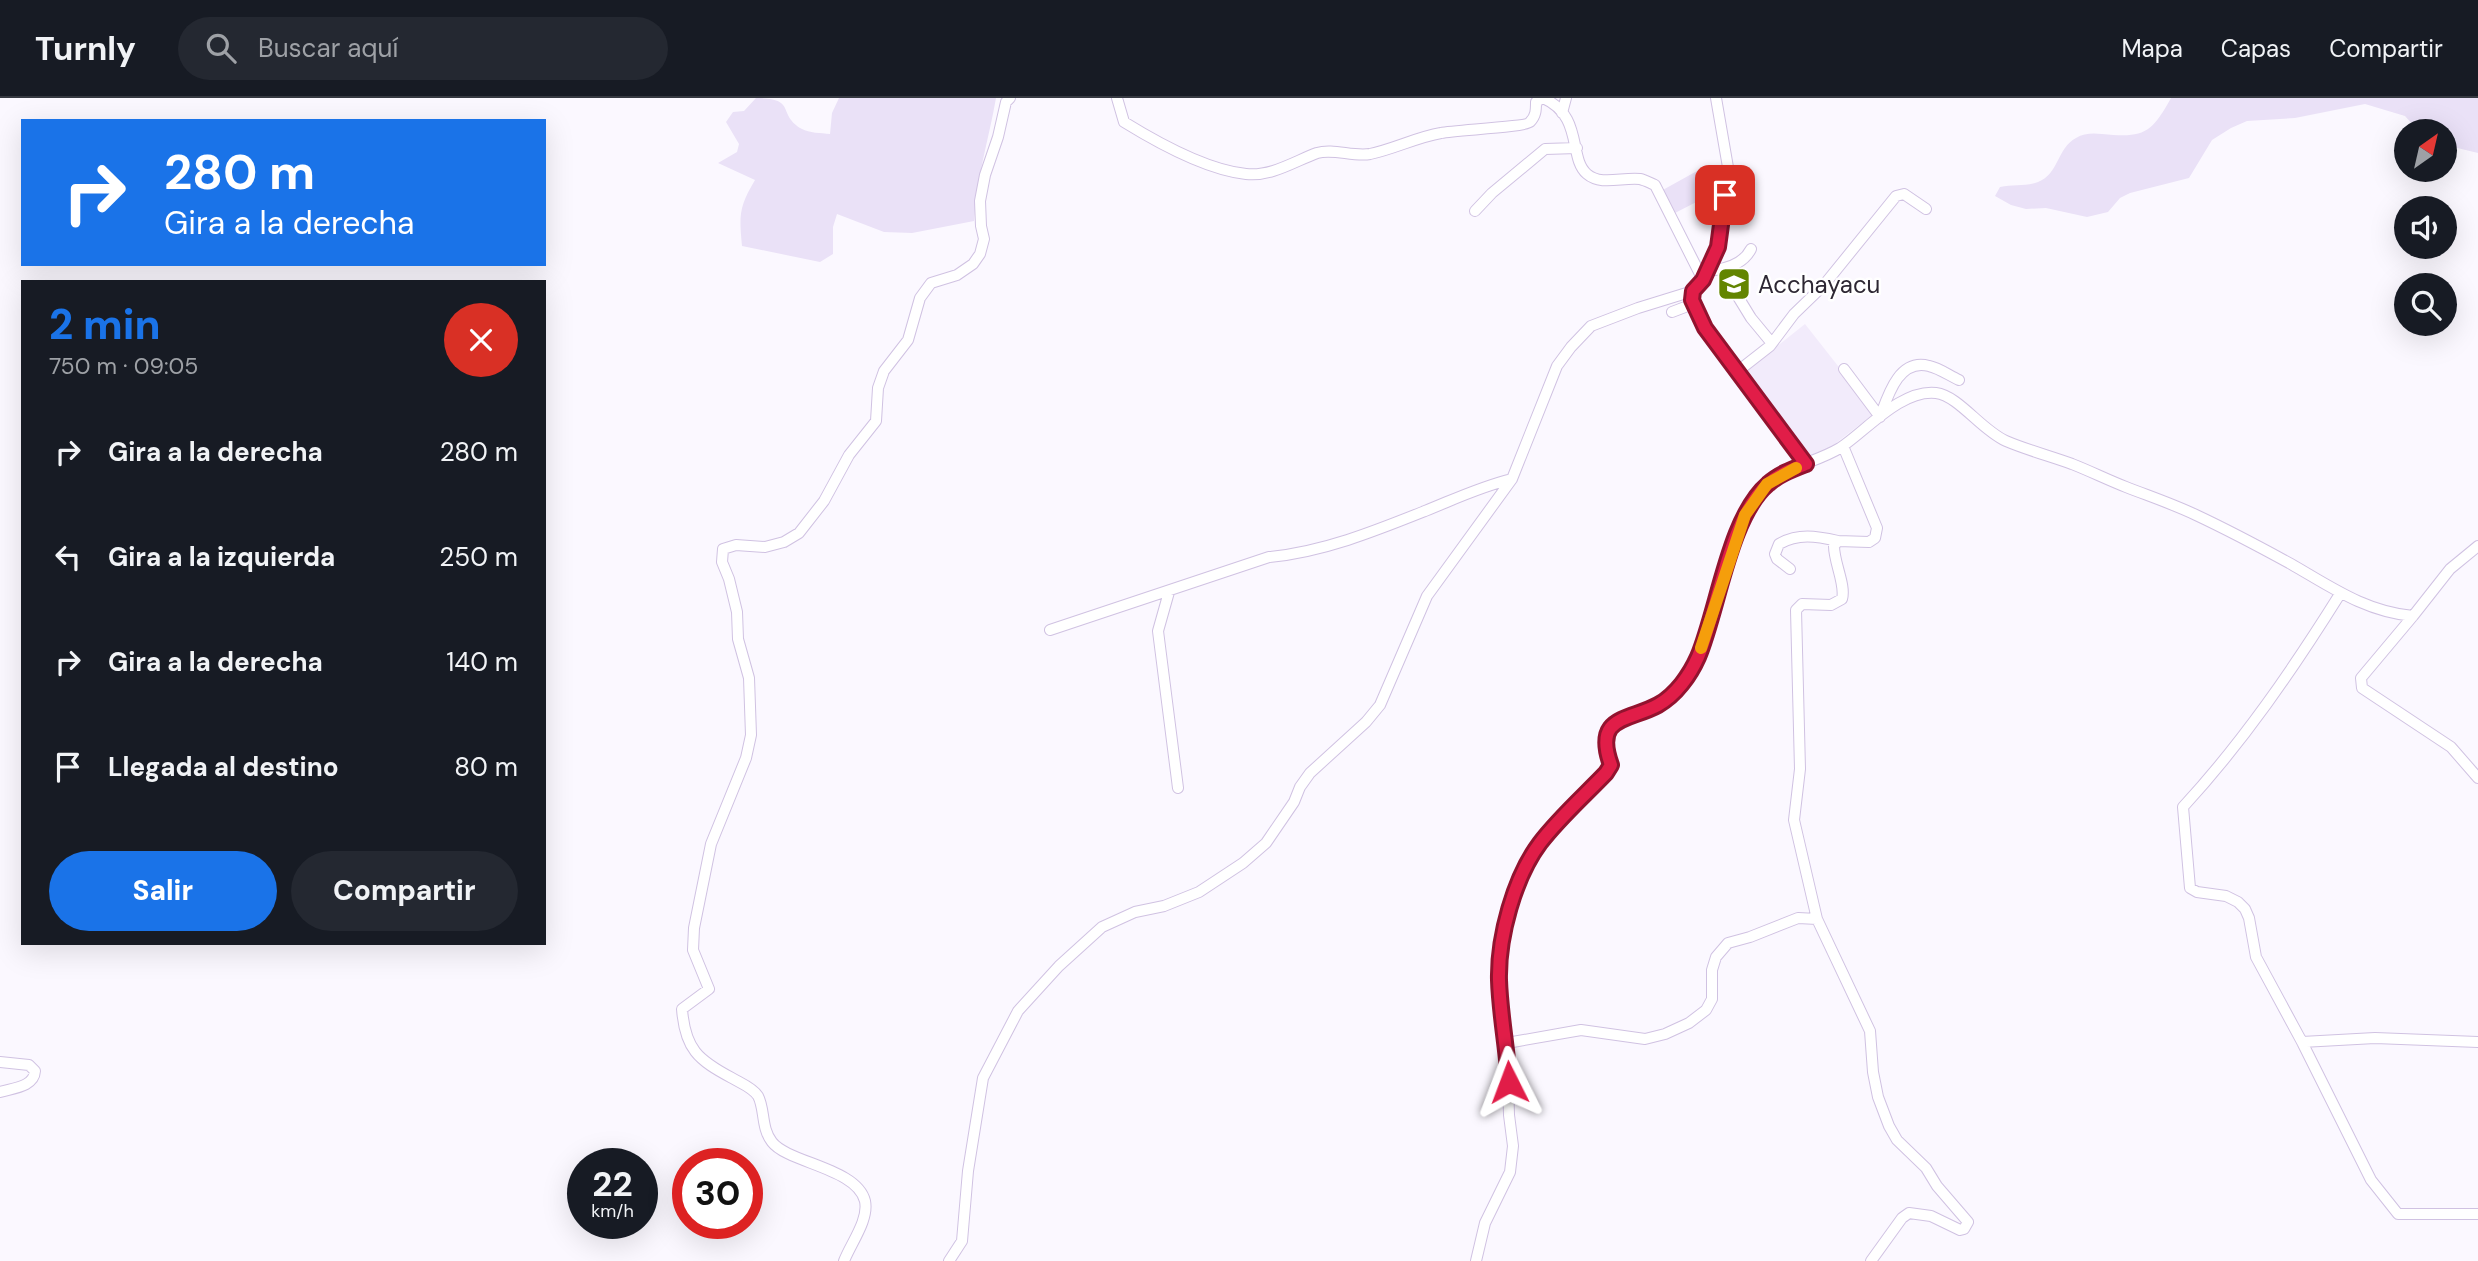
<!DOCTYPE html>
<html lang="es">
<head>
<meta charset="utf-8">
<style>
  body { margin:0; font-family:"DM Sans",sans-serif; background:#242831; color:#f1f3f6; height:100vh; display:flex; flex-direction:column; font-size:26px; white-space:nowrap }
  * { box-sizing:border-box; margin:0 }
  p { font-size:23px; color:#9ea1a6 }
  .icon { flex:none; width:38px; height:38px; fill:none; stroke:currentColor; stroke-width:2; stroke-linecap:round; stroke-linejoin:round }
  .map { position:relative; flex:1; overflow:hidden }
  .details { position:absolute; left:21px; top:182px; width:525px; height:665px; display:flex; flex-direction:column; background:#171b24; border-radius:0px; box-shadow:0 7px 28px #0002 }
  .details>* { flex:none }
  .hud { position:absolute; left:21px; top:21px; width:525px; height:147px; border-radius:0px; box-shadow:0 7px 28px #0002; background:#1a73e8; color:#fff; overflow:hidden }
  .needle { width:46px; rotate:34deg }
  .fabs { position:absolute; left:2394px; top:21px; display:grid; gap:14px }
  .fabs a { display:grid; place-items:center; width:63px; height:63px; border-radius:50%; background:#171b24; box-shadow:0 7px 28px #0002; font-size:35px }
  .speed { position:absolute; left:567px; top:1050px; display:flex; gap:14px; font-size:35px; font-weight:700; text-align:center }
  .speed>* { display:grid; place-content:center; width:91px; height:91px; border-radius:50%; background:#171b24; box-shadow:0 7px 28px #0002; line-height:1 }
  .speed small { font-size:18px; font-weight:400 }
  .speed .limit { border:10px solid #d22; background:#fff; color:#111 }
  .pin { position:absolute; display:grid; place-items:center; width:60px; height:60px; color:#fff; margin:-30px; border-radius:14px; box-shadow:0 4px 10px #0006 }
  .me { position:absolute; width:77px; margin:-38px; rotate:357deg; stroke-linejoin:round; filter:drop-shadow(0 0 5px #0008) }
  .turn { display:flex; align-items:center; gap:24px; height:147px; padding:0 28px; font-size:32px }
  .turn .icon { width:91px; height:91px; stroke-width:2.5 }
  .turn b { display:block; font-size:49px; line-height:60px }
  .round { display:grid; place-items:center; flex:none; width:74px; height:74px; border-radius:37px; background:#242831 }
  .head { display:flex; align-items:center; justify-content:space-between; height:119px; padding:0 28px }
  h1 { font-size:42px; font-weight:800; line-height:52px; color:#1a73e8 }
  .primary-button { display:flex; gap:14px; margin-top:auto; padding:14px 28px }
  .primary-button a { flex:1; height:80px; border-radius:42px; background:#1a73e8; color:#fff; font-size:28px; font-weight:800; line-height:80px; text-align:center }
  .primary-button a+a { background:#242831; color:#f1f3f6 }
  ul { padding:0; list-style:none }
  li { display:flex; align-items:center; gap:21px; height:105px; padding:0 28px }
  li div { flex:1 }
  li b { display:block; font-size:26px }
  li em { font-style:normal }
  header { display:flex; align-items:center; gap:42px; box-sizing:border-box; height:98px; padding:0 35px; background:#171b24; border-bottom:2px solid #363941 }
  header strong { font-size:33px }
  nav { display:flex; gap:38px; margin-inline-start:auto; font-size:24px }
  .search { width:490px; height:63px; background:#242831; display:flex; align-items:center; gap:18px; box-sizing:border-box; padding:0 24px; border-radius:38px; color:#9ea1a6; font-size:26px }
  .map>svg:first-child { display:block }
  .built { fill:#f2ebfb }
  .green { fill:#eae1f7 }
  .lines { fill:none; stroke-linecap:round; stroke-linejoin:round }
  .minor-casing { stroke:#d0c2e2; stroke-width:12 }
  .minor { stroke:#fff; stroke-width:10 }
  .route-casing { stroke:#92132f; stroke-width:18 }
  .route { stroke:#e11d48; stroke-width:12 }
  .slow { stroke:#f59e0b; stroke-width:12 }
  .labels { text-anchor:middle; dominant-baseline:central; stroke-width:5; stroke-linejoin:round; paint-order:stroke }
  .poi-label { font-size:24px; fill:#2d2733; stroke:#fff; text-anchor:start }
</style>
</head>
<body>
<header>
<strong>Turnly</strong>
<div class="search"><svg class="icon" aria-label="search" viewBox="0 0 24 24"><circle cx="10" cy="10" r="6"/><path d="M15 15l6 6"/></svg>Buscar aquí</div>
<nav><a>Mapa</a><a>Capas</a><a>Compartir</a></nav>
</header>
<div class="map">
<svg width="2478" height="1163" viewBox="0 0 2478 1163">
  <rect width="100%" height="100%" fill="#fbf8ff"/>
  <!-- built -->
  <path class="built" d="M 1805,226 L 1875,315 L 1819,358 L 1810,357 L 1745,274 Z"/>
  <!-- green -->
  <path class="green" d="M 756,0 C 798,0 776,16 802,31 C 809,35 821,35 830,36 L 832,15 L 839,0 L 996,0 C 989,41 976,81 974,123 L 912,135 L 884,134 L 837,116 L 833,129 L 833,156 L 820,164 L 742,148 C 739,117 739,109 755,82 L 718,65 L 737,54 L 739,46 L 726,24 L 733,14 L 744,13 Z
    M 2171,0 L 2478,0 L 2478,55 L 2445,47 L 2445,33 L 2413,33 L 2414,28 L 2405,18 L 2365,6 L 2295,20 L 2247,23 L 2231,30 L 2212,42 L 2189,80 L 2130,95 L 2120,100 L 2108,114 L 2087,119 L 2046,110 L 2026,111 L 2011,107 L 1995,98 L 2000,89 C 2013,86 2025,89 2038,84 C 2059,76 2057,50 2076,40 C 2084,35 2093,35 2102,36 C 2144,40 2151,36 2171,0 Z
    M 1697,73 L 1710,97 L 1673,116 L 1661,93 Z"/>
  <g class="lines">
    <defs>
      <path id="minor" d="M 1117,0 L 1124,24 C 1158,45 1207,72 1246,76 C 1271,79 1295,63 1317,55 C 1333,50 1353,59 1370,56 C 1394,51 1417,39 1441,35 C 1455,32 1526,29 1530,24 C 1536,18 1536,12 1536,4 L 1543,0 C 1584,18 1568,60 1587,76 C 1601,88 1622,79 1640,81 C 1645,82 1650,85 1655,87 L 1703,182
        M 1562,15 L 1566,0
        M 1475,113 L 1492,95 L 1545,51 L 1577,50
        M 1721,171 L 1751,220 L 1770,243
        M 1715,172 C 1729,170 1744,165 1751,151
        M 1693,193 L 1693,206 L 1705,230 L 1806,366
        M 1672,214 L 1693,206
        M 1844,271 L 1880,319
        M 1738,273 L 1770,248 L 1794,216 L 1824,187 L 1896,98 L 1904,96 L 1926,111
        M 1880,319 C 1888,297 1899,260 1929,268 C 1939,270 1950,278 1959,282
        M 1843,348 L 1877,430 L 1875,440 L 1869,444 L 1838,443 L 1834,448 C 1834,465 1846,487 1842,501 L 1831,507 L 1802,506 L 1796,512 L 1800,671 L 1794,722 L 1817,821 L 1870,933 L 1873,974 L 1878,999 L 1889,1028 L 1897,1042 L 1926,1070 L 1937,1088 L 1968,1124 L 1964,1131 L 1960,1132 L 1931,1118 L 1909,1115 L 1902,1120 L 1871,1163
        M 1790,471 L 1777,461 L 1775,456 L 1779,446 C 1798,435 1816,438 1838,443
        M 1169,494 L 1158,533 L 1178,690
        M 2340,496 C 2293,571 2243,644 2183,709 L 2190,790 L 2197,794 L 2226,798 L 2238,804 L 2245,811 L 2249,820 L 2256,859 L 2302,944 L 2371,1082 L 2398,1116 L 2478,1116
        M 2413,518 L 2361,580 L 2362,590 L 2451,649 L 2478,680
        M 1050,532 L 1269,459 C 1323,454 1375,433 1425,413 C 1455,401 1482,388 1512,381
        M 2302,944 L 2375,940 L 2478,944
        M 1507,945 L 1581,932 L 1645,941 L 1665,936 L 1689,925 L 1706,912 L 1712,901 L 1712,872 L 1716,859 L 1728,845 L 1750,839 L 1798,820 L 1817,821
        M 0,964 L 29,967 L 35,973 C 34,989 13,990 0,994
        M 844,1163 C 851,1145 869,1122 865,1103 C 857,1070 788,1065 772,1044 C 761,1030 765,1011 758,998 C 752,989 740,985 732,980 C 698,962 685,951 682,911 L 709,891 L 693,852 L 694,830 L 711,746 L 746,660 L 751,637 L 749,580 L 738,541 L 737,514 L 729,481 L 722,464 L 723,451 L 736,447 L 765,449 L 784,444 L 799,435 L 824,403 L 849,357 L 876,323 L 878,290 L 884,273 L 908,242 L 920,200 L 931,185 L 957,177 L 973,166 L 980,156 L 984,141 L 981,128 L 980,103 L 985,77 L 998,39 L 1006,4 L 1010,0
        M 949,1163 L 962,1143 L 968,1073 L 983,980 L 1018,913 L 1059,868 L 1102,829 L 1135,814 L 1164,808 L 1199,794 L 1243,765 L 1266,745 L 1294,704 L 1300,689 L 1310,675 L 1366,624 L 1380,607 L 1427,498 L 1512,381 L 1557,268 L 1571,249 L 1591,228 L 1638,210 L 1693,193 L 1703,182 L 1718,149 L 1729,75 L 1716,0
        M 1476,1163 L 1485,1125 L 1510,1074 L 1513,1048 L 1509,1017 L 1507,945 L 1499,883 L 1500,849 L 1514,799 L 1530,760 L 1541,743 L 1606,675 L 1611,667 C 1591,611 1646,622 1675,594 C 1694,576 1700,551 1707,528 C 1719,489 1738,412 1768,386 C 1788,368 1817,364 1840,350 C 1866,333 1901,291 1936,295 C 1959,298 1981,332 2006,343 C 2027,352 2050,358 2072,366 C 2090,373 2108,382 2126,389 C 2149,398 2173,406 2196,417 C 2228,432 2260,449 2291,466 C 2331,489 2366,514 2413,518 L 2450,471 L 2478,448"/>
    </defs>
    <!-- minor casing -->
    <use href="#minor" class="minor-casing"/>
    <!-- minor -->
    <use href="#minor" class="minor"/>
  </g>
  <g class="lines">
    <defs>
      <path id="route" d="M 1509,984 C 1507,950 1500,916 1499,882 C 1498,839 1514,780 1540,745 C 1559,720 1584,698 1606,675 L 1611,667 C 1593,617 1629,623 1658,607 C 1676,597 1690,577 1698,559 C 1718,512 1729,419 1768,386 C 1779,376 1793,371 1806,366 L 1705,230 L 1692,202 L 1693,193 L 1703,182 L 1718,149 L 1725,97"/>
    </defs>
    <!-- route casing -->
    <use href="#route" class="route-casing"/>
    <!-- route -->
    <use href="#route" class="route"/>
    <!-- slow -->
    <path class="slow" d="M 1701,550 L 1745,417 L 1767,386 L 1796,370"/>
  </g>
  <!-- icons -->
  <defs>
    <symbol id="school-square" viewBox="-11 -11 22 22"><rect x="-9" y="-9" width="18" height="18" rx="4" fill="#638500" stroke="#fff"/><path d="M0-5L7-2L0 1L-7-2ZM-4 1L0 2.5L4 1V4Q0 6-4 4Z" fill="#fff"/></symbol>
  </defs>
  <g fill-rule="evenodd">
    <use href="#school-square" x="1715" y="167" width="38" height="38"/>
  </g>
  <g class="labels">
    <!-- poi labels -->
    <g class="poi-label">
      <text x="1758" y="186">Acchayacu</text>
    </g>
  </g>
</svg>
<div class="fabs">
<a><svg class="needle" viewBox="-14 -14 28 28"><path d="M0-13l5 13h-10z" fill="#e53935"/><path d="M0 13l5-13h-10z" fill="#9ea1a6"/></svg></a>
<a><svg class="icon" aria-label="sound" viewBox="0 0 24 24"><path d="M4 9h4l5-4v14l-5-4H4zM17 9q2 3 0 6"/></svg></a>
<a><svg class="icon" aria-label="search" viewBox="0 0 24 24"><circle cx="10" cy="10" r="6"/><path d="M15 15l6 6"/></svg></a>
</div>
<div class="speed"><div>22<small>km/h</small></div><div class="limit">30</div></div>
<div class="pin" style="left:1725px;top:97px;background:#d93025"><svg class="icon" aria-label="arrive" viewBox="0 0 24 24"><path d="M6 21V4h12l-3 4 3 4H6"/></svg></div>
<svg class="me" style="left:1509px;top:984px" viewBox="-20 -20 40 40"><path d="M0-17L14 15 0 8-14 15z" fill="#e11d48" stroke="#fff" stroke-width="4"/></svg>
<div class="hud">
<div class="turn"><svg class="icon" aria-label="right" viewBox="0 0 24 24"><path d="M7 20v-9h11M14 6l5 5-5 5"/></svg><div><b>280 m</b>Gira a la derecha</div></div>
</div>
<section class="details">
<div class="head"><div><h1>2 min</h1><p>750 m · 09:05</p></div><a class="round" style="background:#d93025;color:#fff"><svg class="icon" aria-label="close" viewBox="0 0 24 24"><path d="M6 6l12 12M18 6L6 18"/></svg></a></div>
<ul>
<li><svg class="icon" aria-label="right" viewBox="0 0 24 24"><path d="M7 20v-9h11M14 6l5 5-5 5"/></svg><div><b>Gira a la derecha</b></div><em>280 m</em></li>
<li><svg class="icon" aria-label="left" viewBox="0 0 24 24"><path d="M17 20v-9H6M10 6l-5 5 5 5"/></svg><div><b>Gira a la izquierda</b></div><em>250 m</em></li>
<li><svg class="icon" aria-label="right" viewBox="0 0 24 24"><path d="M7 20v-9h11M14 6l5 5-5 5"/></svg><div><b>Gira a la derecha</b></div><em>140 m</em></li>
<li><svg class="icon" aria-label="arrive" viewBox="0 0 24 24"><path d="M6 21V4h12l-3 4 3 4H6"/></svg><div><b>Llegada al destino</b></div><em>80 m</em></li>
</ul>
<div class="primary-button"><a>Salir</a><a>Compartir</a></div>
</section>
</div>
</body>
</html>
